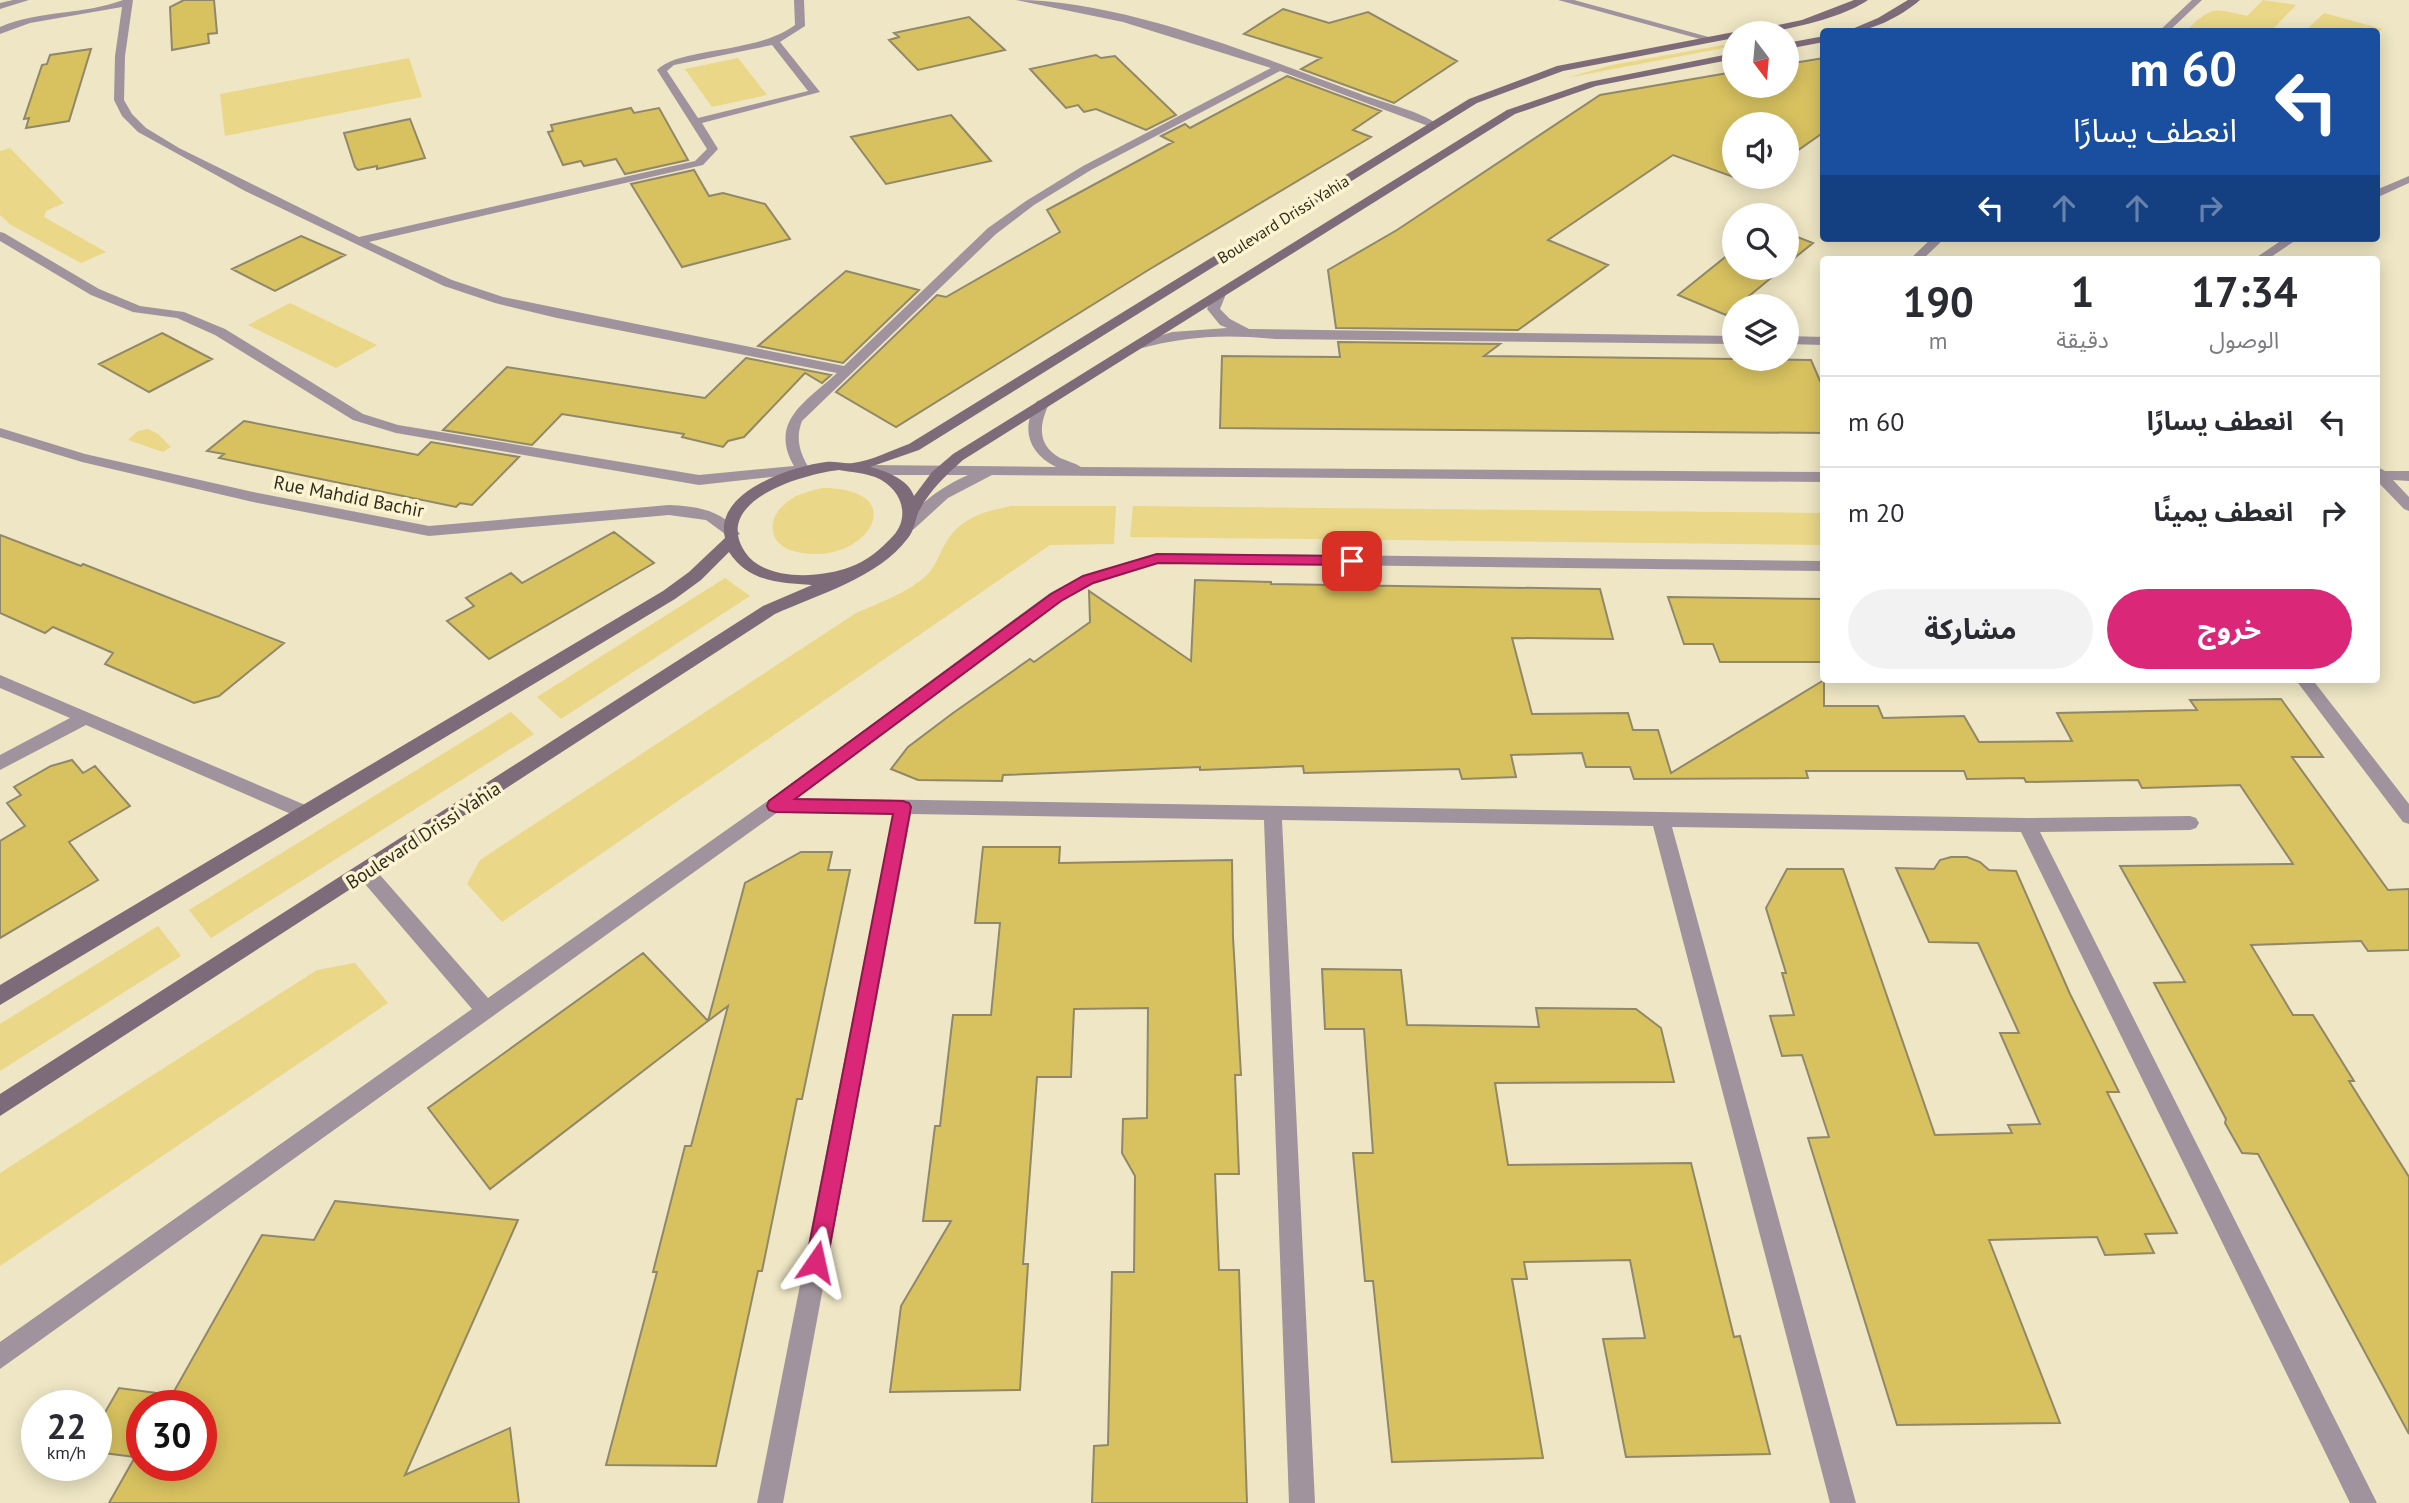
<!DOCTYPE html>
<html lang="ar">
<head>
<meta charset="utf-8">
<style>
  body { margin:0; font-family:"PT Sans","Noto Sans Arabic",sans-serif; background:#f2f2f3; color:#2b2b33; direction:rtl; height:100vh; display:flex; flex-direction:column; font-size:26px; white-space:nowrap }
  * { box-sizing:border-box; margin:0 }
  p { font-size:23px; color:#7c7c81 }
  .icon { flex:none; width:38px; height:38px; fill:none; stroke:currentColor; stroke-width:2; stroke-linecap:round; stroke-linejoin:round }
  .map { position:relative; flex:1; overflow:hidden; direction:ltr }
  .sheet { position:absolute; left:1820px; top:256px; width:560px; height:427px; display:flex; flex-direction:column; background:#fff; border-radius:7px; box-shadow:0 4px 18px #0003; direction:rtl }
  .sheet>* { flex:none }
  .top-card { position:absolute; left:1820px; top:28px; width:560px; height:214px; border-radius:7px; box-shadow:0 4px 18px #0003; direction:rtl; background:#1a4fa0; color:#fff; overflow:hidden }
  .needle { width:46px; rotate:164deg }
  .fabs { position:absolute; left:1722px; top:21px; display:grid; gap:14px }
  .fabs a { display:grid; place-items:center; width:77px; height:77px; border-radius:50%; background:#fff; box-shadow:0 4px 18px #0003; font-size:35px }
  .speed { position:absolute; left:21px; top:1390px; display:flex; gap:14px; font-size:35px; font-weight:700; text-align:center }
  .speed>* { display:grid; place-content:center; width:91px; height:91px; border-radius:50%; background:#fff; box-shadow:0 4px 18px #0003; line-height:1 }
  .speed small { font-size:18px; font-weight:400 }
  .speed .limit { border:10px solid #d22; background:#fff; color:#111 }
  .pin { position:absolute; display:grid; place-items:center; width:60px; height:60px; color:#fff; margin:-30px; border-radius:14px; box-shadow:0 4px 10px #0006 }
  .me { position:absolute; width:77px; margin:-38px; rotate:11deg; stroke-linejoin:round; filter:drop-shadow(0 0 5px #0008) }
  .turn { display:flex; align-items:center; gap:24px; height:147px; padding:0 28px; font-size:32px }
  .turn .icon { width:91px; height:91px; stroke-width:2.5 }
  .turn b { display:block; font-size:49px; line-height:60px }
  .lanes { display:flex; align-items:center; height:66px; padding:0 28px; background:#0003; justify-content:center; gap:35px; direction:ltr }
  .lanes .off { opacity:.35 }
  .eta { display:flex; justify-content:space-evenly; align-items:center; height:119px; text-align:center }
  .eta b { font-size:42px; font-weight:700; line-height:49px }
  .primary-button { display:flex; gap:14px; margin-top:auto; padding:14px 28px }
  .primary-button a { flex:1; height:80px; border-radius:42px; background:#db2777; color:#fff; font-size:28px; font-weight:700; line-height:80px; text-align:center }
  .primary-button a+a { background:#f2f2f3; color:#2b2b33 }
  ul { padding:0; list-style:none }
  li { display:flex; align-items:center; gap:21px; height:91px; padding:0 28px; border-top:2px solid #e1e1e2 }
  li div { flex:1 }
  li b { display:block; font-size:26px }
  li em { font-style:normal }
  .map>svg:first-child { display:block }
  .green { fill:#ead788 }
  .building { fill:#d8c260; stroke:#908868; stroke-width:2; fill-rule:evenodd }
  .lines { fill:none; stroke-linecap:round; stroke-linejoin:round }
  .minor { fill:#a0939d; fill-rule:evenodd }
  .secondary { fill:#7e6b7a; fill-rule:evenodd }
  .route { fill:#db2777; stroke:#8e194d; stroke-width:2 }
  .labels { text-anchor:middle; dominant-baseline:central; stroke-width:7; stroke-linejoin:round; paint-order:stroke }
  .far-street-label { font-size:16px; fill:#2f2c1e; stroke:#fcf4d1 }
  .street-label { font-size:19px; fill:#2f2c1e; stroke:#fcf4d1 }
</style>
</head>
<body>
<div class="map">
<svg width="2409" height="1503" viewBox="0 0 2409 1503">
  <rect width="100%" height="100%" fill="#eee6c4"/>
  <!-- green -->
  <path class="green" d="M 2263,0 L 2296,5 L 2271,31 L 2186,31 C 2213,6 2211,8 2247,16 Z
    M 2324,13 L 2382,29 L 2377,34 L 2376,32 L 2305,31 Z
    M 1734,43 L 1734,46 L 1566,78 L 1612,65 Z
    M 409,58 L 422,97 L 225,136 L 220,94 Z
    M 738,58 L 767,95 L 712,107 L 685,69 Z
    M 10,148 L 64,203 L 46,211 L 44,217 L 106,252 L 81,263 L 11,225 L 0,215 L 0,151 Z
    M 290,303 L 377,345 L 336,368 L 248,325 Z
    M 148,429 L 158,434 L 171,447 L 163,452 L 128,440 L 138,431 Z
    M 822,488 C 916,488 866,568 797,552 C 768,546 765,519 787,502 C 797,494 810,491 822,488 Z
    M 1011,506 L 1116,506 L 1114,544 L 1050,545 L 502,922 L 467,884 L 480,860 L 856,613 C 881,602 908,593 928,574 C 935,567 939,555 944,546 C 959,518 982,512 1011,506 Z
    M 1133,506 L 1823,513 L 1823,545 L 1130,537 Z
    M 725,578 L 750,596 L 561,719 L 537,697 Z
    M 511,712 L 534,734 L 211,938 L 189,910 Z
    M 158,926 L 181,956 L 0,1071 L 0,1024 Z
    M 355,963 L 388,1003 L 0,1266 L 0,1173 L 317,970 Z"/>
  <!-- building -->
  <path class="building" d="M 184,0 L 214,0 L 217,33 L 208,34 L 209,43 L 172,50 L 170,7 Z
    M 1283,9 L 1329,23 L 1368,12 L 1457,61 L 1394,103 L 1301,69 L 1321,58 L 1244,34 Z
    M 969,17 L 1005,50 L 918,70 L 889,40 L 899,37 L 894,33 Z
    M 91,49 L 69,121 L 26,128 L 29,118 L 24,119 L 42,65 L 47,64 L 50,55 Z
    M 1096,55 L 1101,58 L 1115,56 L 1176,115 L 1146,130 L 1096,109 L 1084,112 L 1078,105 L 1066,108 L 1030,69 Z
    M 1824,58 L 1824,132 L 1787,158 L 1787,124 L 1734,124 L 1734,177 L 1760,177 L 1750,183 L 1673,155 L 1548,240 L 1608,265 L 1518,330 L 1336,328 L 1328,270 L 1397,230 L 1600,95 L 1734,72 L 1734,86 L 1787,86 L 1787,64 Z
    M 1287,76 L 1381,111 L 1353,130 L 1371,137 L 1150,269 L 896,427 L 836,392 L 937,295 L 946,297 L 1060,232 L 1047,210 L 1173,142 L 1161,136 L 1185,124 L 1190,128 Z
    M 631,108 L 634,113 L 659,108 L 688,160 L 625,174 L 616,159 L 584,166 L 581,161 L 563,165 L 548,132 L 553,131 L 551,125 Z
    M 951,115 L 991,161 L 886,184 L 851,137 Z
    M 410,119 L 425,158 L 377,169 L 377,166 L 358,170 L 355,167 L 344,133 Z
    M 694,170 L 709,196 L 723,193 L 765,204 L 790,239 L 682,267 L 631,184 Z
    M 1787,233 L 1813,243 L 1787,264 Z
    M 301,236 L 345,255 L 275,291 L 232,269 Z
    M 1734,250 L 1734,268 L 1783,268 L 1726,315 L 1678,295 Z
    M 846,271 L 919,290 L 843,363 L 758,346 Z
    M 162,333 L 212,359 L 149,392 L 99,364 Z
    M 1338,342 L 1500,344 L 1484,356 L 1811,360 L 1824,390 L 1824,433 L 1220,428 L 1222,356 L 1340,357 Z
    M 746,358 L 831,375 L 822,383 L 805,373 L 744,437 L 728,441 L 723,447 L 682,437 L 684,434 L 562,414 L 532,445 L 443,430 L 507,367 L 705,398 Z
    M 244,421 L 418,455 L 431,442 L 519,457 L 472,505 L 460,503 L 456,507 L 219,458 L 224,454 L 207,451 Z
    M 614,532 L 654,563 L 489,659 L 447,621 L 474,606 L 466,598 L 511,573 L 522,583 Z
    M 0,535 L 81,566 L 83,564 L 284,643 L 219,696 L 194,703 L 105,664 L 113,653 L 53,627 L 45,633 L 0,613 Z
    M 1195,580 L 1271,582 L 1271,584 L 1600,589 L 1613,639 L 1512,638 L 1532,714 L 1628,713 L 1633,730 L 1658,730 L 1671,773 L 1824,680 L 1824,706 L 1878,706 L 1883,718 L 1964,716 L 1979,742 L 2072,741 L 2057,713 L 2197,710 L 2190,700 L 2281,699 L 2323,757 L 2292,757 L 2388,890 L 2409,889 L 2409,950 L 2368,951 L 2361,941 L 2251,945 L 2293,1015 L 2313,1015 L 2354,1081 L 2349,1081 L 2409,1177 L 2409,1434 L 2258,1154 L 2242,1153 L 2225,1123 L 2226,1119 L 2154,983 L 2185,982 L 2120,866 L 2293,864 L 2240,785 L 2142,788 L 2138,780 L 2026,782 L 2024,778 L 1967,779 L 1964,771 L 1806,771 L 1808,778 L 1634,779 L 1630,767 L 1586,767 L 1582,753 L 1511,755 L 1516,777 L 1462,779 L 1459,769 L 1304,773 L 1303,766 L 1200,770 L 1200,767 L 1003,775 L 1002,781 L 918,780 L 891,769 L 908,747 L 953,713 L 1030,659 L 1034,662 L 1090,622 L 1089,591 L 1191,661 Z
    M 1668,597 L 1824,599 L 1824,662 L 1720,662 L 1713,644 L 1684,644 Z
    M 72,760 L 83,773 L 95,766 L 130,806 L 69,842 L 98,880 L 0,938 L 0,841 L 25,826 L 7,803 L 21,795 L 14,787 L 51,766 Z
    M 983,847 L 1060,847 L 1059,863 L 1232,860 L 1233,937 L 1241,1075 L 1235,1075 L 1239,1174 L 1215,1174 L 1219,1270 L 1239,1270 L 1247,1503 L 1092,1503 L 1094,1446 L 1108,1445 L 1112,1272 L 1134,1272 L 1135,1176 L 1122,1153 L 1123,1119 L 1147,1118 L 1148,1008 L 1074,1009 L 1071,1077 L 1037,1077 L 1023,1264 L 1028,1264 L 1020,1390 L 890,1392 L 901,1306 L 951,1221 L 923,1221 L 935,1126 L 940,1126 L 953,1015 L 991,1015 L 1000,923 L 975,923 Z
    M 801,852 L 832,852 L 828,870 L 850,870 L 802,1099 L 797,1099 L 762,1271 L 758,1271 L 716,1466 L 606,1465 L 657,1272 L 653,1272 L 685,1146 L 691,1146 L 728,1006 L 708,1021 L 745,883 Z
    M 1951,857 L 1967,857 L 1980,862 L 1989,870 L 2016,871 L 2070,994 L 2119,1092 L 2107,1092 L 2177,1233 L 2145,1234 L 2154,1253 L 2105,1255 L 2097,1237 L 1989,1240 L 2060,1423 L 1897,1425 L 1808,1138 L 1829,1137 L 1802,1055 L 1782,1056 L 1770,1016 L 1794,1015 L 1782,973 L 1786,973 L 1766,908 L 1787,869 L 1843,869 L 1935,1135 L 2012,1133 L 2008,1125 L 2040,1124 L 2000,1033 L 2019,1033 L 1978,943 L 1929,942 L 1896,868 L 1934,869 L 1940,860 Z
    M 643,953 L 708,1021 L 490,1189 L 428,1108 Z
    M 1322,969 L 1401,970 L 1407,1025 L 1539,1027 L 1536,1008 L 1636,1009 L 1661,1028 L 1674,1082 L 1495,1083 L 1508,1165 L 1691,1163 L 1734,1337 L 1740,1336 L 1770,1454 L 1626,1457 L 1603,1339 L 1645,1338 L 1630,1260 L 1524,1262 L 1527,1279 L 1512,1279 L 1543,1458 L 1392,1462 L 1373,1281 L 1365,1281 L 1353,1153 L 1373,1153 L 1364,1029 L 1325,1029 Z
    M 335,1201 L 518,1220 L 405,1475 L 510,1428 L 519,1503 L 109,1503 L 135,1457 L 96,1452 L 96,1428 L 119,1388 L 172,1395 L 262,1235 L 314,1240 ZM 142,1405 L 201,1405 L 201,1465 L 142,1465 Z"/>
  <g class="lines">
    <!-- minor -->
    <path class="minor" d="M 13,0 L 29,0 L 0,9 L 0,3 Z
      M 123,0 L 133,0 L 125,56 L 124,100 L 132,114 L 146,128 L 179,148 L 359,237 L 695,161 L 707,149 L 657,70 C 679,47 757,54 795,25 L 794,0 L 804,0 L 805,26 L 780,42 L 820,92 L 702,123 L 718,149 L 703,165 L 369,242 L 452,280 L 503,297 L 844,366 L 988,228 L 1026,201 L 1083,166 L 1271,68 L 1123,22 L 1016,0 C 1123,0 1258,56 1358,93 C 1380,102 1420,111 1437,124 L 1428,126 L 1280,71 L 1091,170 L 1034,205 L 996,234 L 802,421 C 795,439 800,454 810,470 L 808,473 L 699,485 L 396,433 L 353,420 L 215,335 L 177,318 L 133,312 L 91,295 L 0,241 L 0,232 L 4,233 L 99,289 L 140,306 L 184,312 L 225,329 L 363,414 L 398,425 L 699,475 L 794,466 C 768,421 807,401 837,373 L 557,318 L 495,303 L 444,286 L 245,191 L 138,132 L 122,116 L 114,100 L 115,56 L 122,7 L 30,23 L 0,34 L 0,27 C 39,10 84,15 123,0 ZM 772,45 L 808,91 L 698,118 L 667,71 L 674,65 Z
      M 1558,0 L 1574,0 L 1716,39 L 1711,42 Z
      M 2192,0 L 2202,0 L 2168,32 L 2158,32 Z
      M 2409,176 L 2409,183 L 2376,198 L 2376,190 Z
      M 1932,238 L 1945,238 L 1923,259 L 1910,259 Z
      M 2285,238 L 2299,238 L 2268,259 L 2254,259 Z
      M 1220,290 L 1226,294 L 1220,309 L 1230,319 L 1249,329 L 1734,336 L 1734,344 L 1275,339 C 1224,334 1187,336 1138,349 L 1131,345 L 1172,332 L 1227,328 L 1220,325 L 1207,309 L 1216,291 Z
      M 1787,336 L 1824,337 L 1824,345 L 1787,344 Z
      M 1042,400 L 1049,404 C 1039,425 1037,445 1060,458 C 1067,461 1075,463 1081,467 L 1824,472 L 1824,482 L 992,475 L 948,498 L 914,529 L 909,531 L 901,526 C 918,504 943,486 968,475 L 871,475 L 864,470 L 871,465 L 1056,467 C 1027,452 1021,428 1037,401 Z
      M 0,428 L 85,454 L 253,492 L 429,526 L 669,505 C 696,506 723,510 740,534 L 732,539 L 706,520 L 669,515 L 429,536 L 253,502 L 82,462 L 0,437 Z
      M 2376,466 L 2385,471 L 2409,471 L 2409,481 L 2393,480 L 2409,497 L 2409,511 L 2404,509 L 2376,480 Z
      M 1157,553 L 1824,561 L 1824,571 L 1158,563 L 1094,584 L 1062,601 L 797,798 L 2027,818 L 2190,816 L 2196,818 L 2199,823 L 2196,828 L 2190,830 L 2040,832 L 2377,1503 L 2350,1503 L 2021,832 L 1672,827 L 1856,1503 L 1830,1503 L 1653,826 L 1282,820 L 1315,1503 L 1289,1503 L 1264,820 L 911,814 L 783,1503 L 757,1503 L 893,814 L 778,812 L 0,1369 L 0,1342 L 472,1009 L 359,877 L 357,872 L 359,867 L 366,864 L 373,867 L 488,998 L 769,800 L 1050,593 L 1082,576 Z
      M 0,675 L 310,807 L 313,812 L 310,817 L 304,819 L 298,817 L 86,725 L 0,770 L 0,755 L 70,718 L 0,688 Z
      M 2295,679 L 2312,679 L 2409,804 L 2409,824 L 2403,822 Z"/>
    <!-- secondary -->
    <path class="secondary" d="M 1854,0 L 1868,0 C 1841,19 1773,35 1740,33 L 1802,20 Z
      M 1908,0 L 1920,0 C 1900,17 1871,32 1845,32 L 1878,18 Z
      M 1734,32 L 1738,33 L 1734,33 L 1734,38 L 1563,71 L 1477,103 L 919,450 L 870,467 C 886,471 908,479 914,496 L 932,472 L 953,454 L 1507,110 L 1589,82 L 1734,53 L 1734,59 L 1596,86 L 1515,114 L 963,460 C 946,475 928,492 918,513 C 915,521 914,531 908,538 C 878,578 819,594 775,614 L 0,1116 L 0,1094 L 763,606 L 812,585 C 780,583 748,582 729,552 L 701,580 L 675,599 L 0,1005 L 0,985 L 663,591 L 689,572 L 725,538 C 713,492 793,466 826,462 C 836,461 844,464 853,463 C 871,461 892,450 909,444 L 1469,99 L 1557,66 ZM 839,470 C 851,472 864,473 875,477 C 900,487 912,515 893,536 C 881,549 867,561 850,567 C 821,578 765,582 745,552 C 711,500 804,474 839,470 Z
      M 1824,36 L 1824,42 L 1787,49 L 1787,43 Z"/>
  </g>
  <!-- route -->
  <path class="route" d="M 1157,554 L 1352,556 L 1359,561 L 1352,565 L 1158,563 L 1093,583 L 1061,601 L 795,799 L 903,801 L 909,803 L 911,807 L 827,1262 L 823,1270 L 816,1273 L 809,1270 L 806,1262 L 893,814 L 775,812 L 769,810 L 767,806 L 769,801 L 1051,594 L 1083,576 Z"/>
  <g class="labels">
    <!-- far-street labels -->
    <g class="far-street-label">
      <text transform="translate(1283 219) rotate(-32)">Boulevard Drissi Yahia</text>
    </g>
    <!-- street labels -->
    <g class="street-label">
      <text transform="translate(349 496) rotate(11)">Rue Mahdid Bachir</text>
      <text transform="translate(423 835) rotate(-33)">Boulevard Drissi Yahia</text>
    </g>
  </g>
</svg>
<div class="fabs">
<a><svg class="needle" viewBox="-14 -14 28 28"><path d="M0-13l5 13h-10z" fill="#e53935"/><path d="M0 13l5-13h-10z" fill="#7c7c81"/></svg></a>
<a><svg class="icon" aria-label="sound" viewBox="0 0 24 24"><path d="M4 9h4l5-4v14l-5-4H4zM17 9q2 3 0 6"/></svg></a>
<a><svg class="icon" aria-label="search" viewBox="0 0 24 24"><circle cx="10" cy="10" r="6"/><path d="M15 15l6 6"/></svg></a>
<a><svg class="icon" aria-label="layers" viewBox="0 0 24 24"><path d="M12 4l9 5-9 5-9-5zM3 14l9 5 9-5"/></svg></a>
</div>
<div class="speed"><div>22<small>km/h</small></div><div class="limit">30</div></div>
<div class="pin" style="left:1352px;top:561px;background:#d93025"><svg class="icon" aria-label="arrive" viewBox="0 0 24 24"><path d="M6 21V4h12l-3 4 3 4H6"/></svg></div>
<svg class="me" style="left:816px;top:1262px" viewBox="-20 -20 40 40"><path d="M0-17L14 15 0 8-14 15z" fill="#db2777" stroke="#fff" stroke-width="4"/></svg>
<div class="top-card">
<div class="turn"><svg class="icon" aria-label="left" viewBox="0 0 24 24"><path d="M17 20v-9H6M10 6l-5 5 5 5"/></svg><div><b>60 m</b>انعطف يسارًا</div></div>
<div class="lanes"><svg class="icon" aria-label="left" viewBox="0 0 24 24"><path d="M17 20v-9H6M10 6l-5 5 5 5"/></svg><svg class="icon off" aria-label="ahead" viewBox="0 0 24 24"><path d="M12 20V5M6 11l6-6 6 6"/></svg><svg class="icon off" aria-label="ahead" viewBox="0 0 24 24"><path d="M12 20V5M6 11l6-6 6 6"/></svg><svg class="icon off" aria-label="right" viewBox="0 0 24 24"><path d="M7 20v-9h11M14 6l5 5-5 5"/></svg></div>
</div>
<section class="sheet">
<div class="eta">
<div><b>17:34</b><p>الوصول</p></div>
<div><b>1</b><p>دقيقة</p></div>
<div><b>190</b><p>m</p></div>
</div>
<ul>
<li><svg class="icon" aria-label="left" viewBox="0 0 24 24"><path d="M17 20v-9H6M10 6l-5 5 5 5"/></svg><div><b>انعطف يسارًا</b></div><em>60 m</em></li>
<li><svg class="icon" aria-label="right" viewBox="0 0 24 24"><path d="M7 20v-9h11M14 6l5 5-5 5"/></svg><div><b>انعطف يمينًا</b></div><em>20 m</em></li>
</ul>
<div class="primary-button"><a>خروج</a><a>مشاركة</a></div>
</section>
</div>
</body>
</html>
